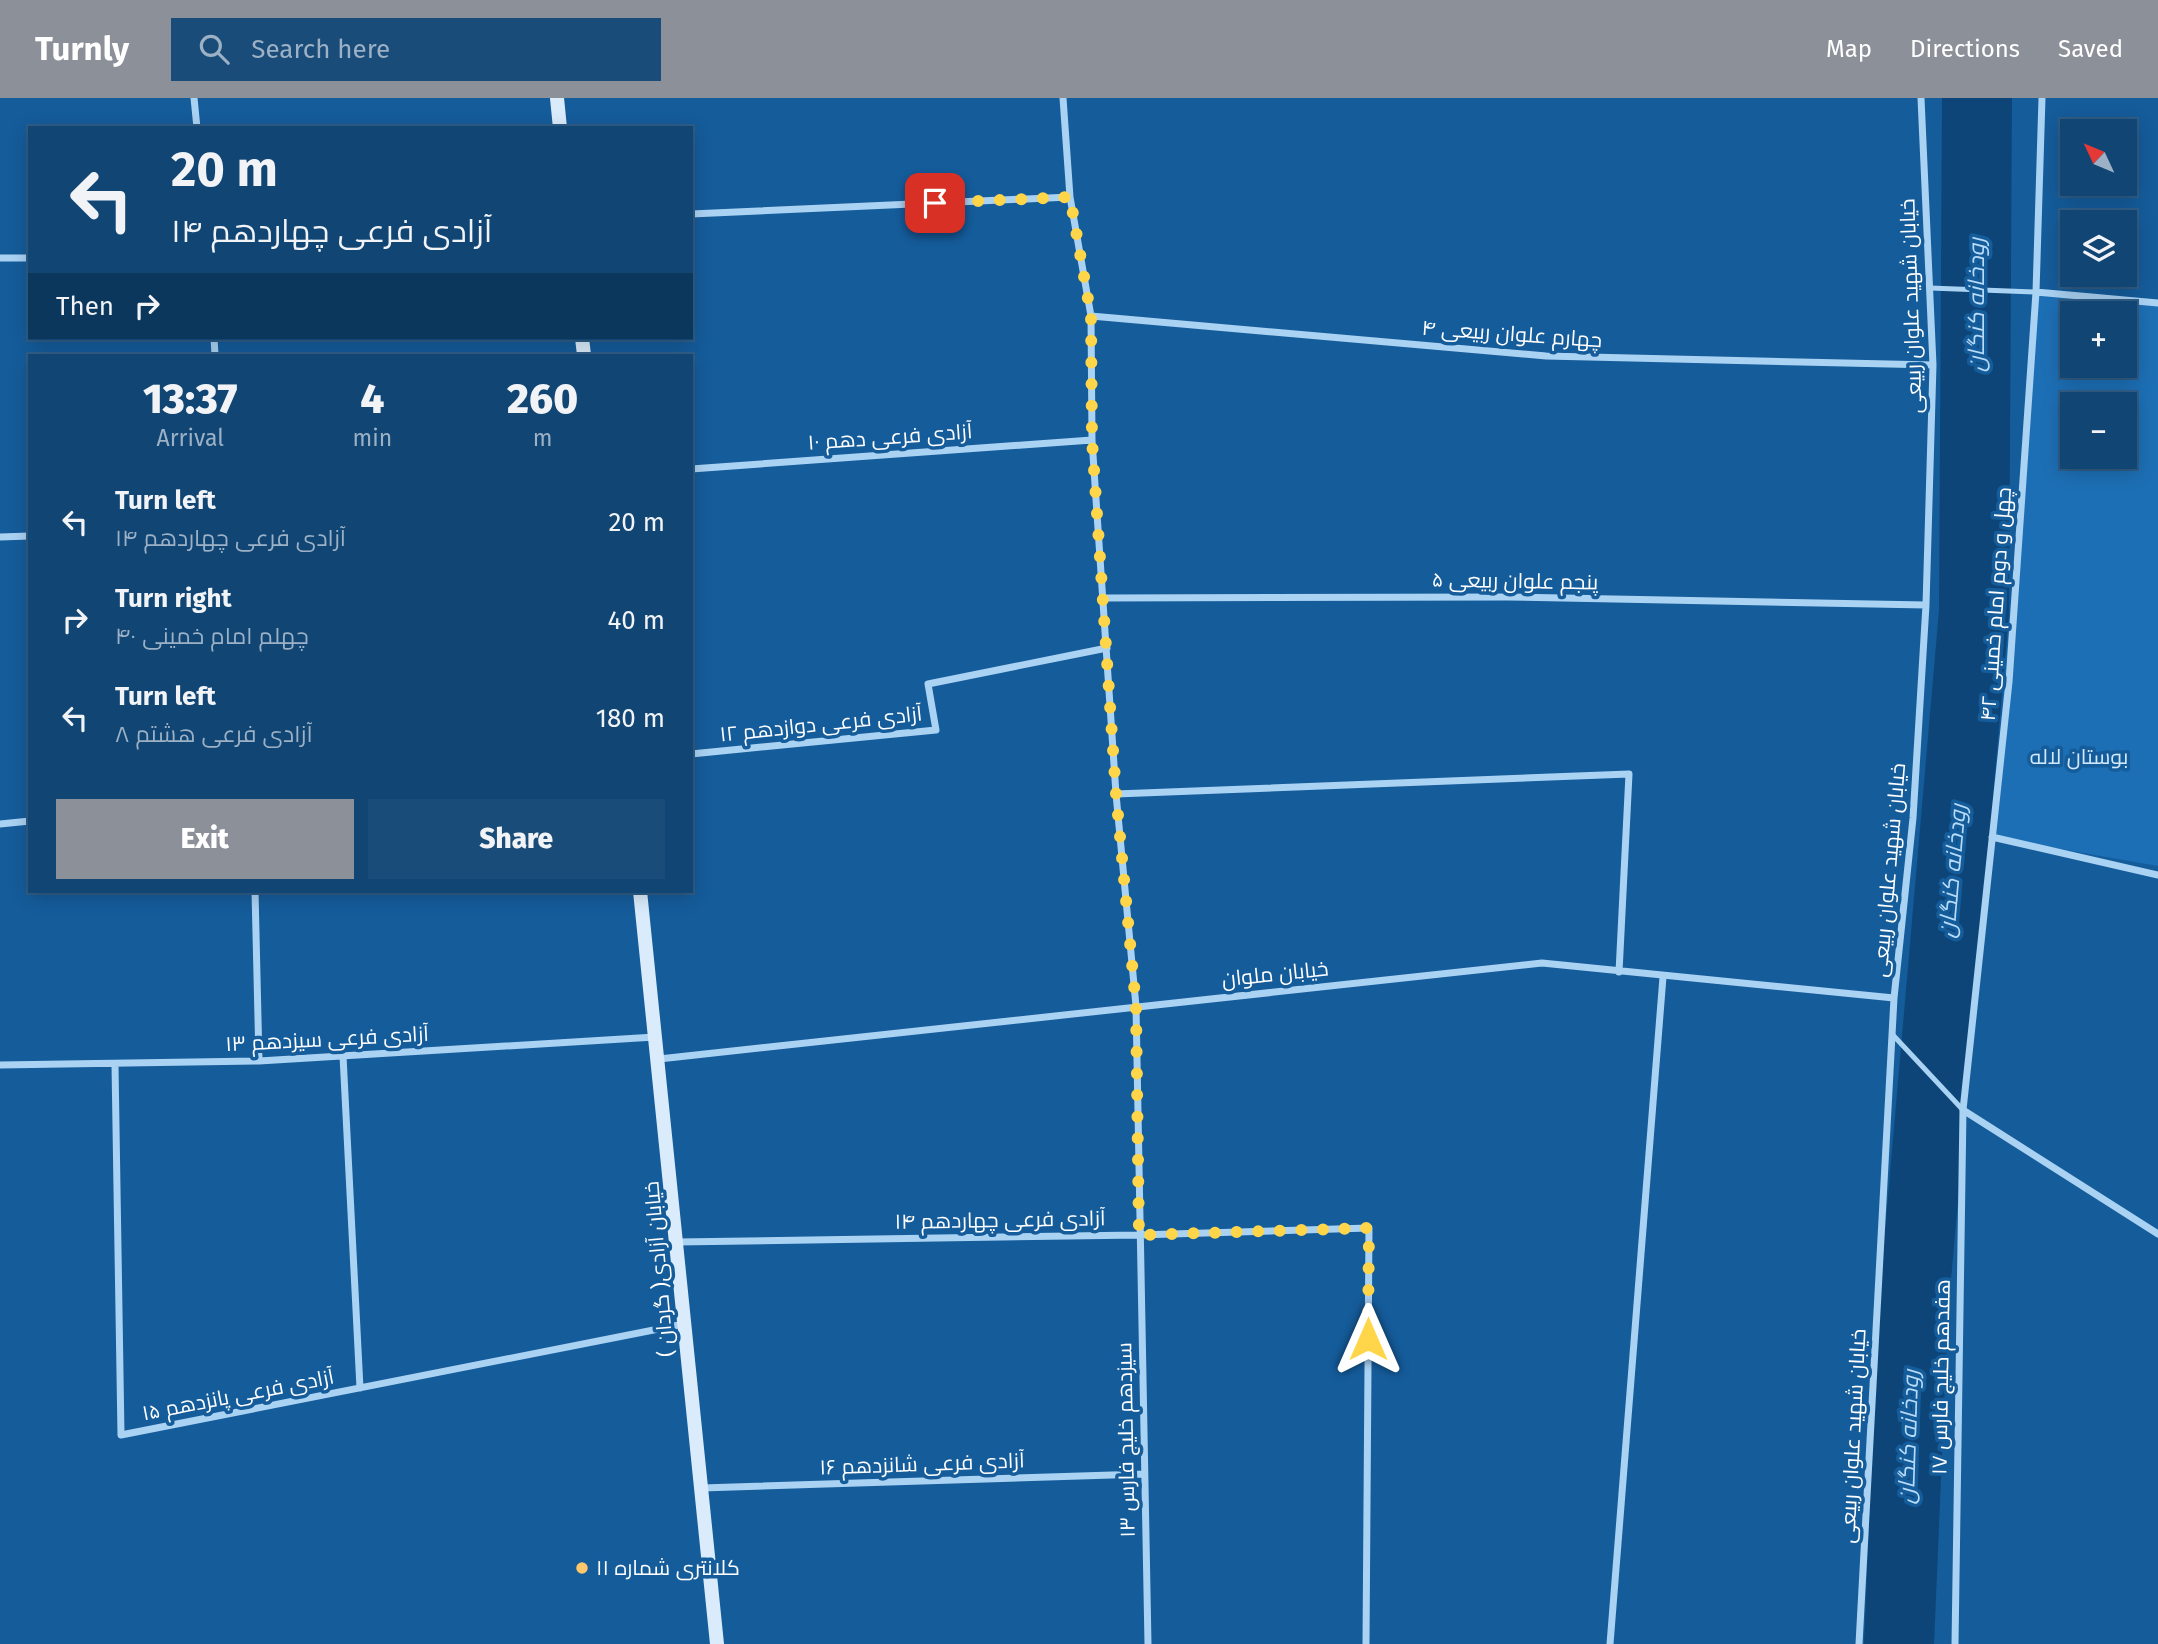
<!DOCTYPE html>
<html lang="en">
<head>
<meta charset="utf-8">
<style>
  body { margin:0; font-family:"Fira Sans",Cairo,sans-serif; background:#194c79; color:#f1f3f6; height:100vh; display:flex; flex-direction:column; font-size:26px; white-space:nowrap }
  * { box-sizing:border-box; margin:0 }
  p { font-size:23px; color:#9cb1c5 }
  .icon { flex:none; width:38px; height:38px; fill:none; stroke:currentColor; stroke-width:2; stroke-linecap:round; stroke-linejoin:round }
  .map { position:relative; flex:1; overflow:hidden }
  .drawer { position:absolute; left:28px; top:256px; width:665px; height:539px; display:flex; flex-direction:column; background:#104574; border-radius:0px; box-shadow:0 4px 18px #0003,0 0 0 2px #305d86 }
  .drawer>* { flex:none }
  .hud { position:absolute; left:28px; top:28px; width:665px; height:214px; border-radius:0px; box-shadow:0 4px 18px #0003,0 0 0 2px #305d86; background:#104574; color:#f1f3f6; overflow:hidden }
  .needle { width:46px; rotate:314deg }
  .buttons { position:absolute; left:2060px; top:21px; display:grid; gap:14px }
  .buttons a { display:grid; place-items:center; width:77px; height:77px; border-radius:0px; background:#104574; box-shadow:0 4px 18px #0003,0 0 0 2px #305d86; font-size:35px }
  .pin { position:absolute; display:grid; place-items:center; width:60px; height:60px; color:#fff; margin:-30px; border-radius:14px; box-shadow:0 4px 10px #0006 }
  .me { position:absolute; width:77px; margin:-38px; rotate:0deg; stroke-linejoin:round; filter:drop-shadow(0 0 5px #0008) }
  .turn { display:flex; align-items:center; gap:24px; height:147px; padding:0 28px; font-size:32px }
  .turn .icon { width:91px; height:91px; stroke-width:2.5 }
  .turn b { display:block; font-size:49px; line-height:60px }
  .then { display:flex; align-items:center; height:66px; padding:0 28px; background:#0003; gap:14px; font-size:26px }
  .eta { display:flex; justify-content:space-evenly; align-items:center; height:119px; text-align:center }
  .eta b { font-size:42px; font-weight:800; line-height:49px }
  .cta { display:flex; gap:14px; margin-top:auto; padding:14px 28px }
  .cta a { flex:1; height:80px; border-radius:0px; background:#8c9099; color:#fff; font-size:28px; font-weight:800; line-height:80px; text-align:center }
  .cta a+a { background:#194c79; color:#f1f3f6 }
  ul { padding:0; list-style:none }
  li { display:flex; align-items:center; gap:21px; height:98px; padding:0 28px }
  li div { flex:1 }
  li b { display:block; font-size:26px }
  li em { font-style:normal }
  header { display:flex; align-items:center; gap:42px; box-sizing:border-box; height:98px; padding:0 35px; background:#8c9099; color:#fff }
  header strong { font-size:33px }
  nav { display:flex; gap:38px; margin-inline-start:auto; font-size:24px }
  .search { width:490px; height:63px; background:#194c79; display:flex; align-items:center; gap:18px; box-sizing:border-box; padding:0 24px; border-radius:0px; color:#9cb1c5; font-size:26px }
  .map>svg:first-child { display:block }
  .green { fill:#1d6fb5; fill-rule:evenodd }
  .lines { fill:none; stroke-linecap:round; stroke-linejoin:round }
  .river { stroke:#0d4578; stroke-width:70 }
  .service { stroke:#aad2f3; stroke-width:5 }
  .minor { stroke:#aad2f3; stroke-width:7 }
  .secondary { stroke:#daecfc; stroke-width:14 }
  .route { stroke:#ffd54a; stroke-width:12; stroke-dasharray:0 21.6 }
  .poi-dot { fill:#ffc76c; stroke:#155c9b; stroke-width:2.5 }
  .labels { text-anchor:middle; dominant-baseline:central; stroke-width:7; stroke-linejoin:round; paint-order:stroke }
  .street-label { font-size:21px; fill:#fff; stroke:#155c9b }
  .park-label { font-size:21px; fill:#d2e9fd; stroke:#155c9b }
  .poi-label { font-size:21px; fill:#fff; stroke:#155c9b; text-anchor:start }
  .water-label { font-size:23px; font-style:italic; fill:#b7dbf9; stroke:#155c9b }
</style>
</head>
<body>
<header>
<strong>Turnly</strong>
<div class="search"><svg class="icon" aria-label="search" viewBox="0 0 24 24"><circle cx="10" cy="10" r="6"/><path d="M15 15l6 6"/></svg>Search here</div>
<nav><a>Map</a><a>Directions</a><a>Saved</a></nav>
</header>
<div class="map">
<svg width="2158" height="1546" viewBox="0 0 2158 1546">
  <rect width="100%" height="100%" fill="#155c9b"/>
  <!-- green -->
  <path class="green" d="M 2036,194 L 2158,205 L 2158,768 L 1992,739 ZM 2072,215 L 2124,215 L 2124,268 L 2072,268 ZM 2072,306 L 2124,306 L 2124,359 L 2072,359 Z"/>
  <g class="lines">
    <!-- river -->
    <path class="river" d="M 1899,1546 L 1913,1215 L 1974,514 L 1977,0"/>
    <!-- service -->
    <path class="service" d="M 1930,190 L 2036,194
      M 1892,936 L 1963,1012"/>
    <!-- minor -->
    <path class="minor" d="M 194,0 L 197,30
      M 1063,0 L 1070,99 L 1091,218 L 1092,342 L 1116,696 L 1136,908 L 1148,1546
      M 691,116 L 1070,99
      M 0,160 L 30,160
      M 2036,194 L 2158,205
      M 1091,218 L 1546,258 L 1933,267
      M 214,240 L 215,257
      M 691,371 L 1092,342
      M 0,439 L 30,438
      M 1103,500 L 1507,499 L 1926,507
      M 691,656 L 936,632 L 928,586 L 1107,550
      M 1116,696 L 1629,676 L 1619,874
      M 0,726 L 30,723
      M 1992,739 L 2158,777
      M 255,793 L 259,963
      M 343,958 L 360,1290
      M 659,961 L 1542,865 L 1894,900
      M 0,967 L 259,963 L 655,939
      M 115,967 L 121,1337 L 684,1226
      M 1963,1012 L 2158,1136
      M 677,1144 L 1139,1137 L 1369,1130 L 1366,1546
      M 702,1390 L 1144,1376
      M 1610,1546 L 1663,879
      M 1859,1546 L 1894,900 L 1913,720 L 1926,507 L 1933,267 L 1921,0
      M 1955,1546 L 1963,1012 L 2009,584 L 2036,194 L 2042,0"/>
    <!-- secondary -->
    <path class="secondary" d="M 557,0 L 560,30
      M 582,240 L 584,257
      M 640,793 L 717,1546"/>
  </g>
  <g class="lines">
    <!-- route -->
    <path class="route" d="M 935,105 L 1070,99 L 1091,218 L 1092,342 L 1116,696 L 1136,908 L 1139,1137 L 1369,1130 L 1368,1241"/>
  </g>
  <!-- markers -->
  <circle class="poi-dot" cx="582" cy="1470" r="7"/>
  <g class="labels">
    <!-- street labels -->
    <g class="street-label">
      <text transform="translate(1911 208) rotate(-92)">خیابان شهید علوان ربیعی</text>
      <text transform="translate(1512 236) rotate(4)">چهارم علوان ربیعی ۴</text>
      <text transform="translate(890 339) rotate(-4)">آزادی فرعی دهم ۱۰</text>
      <text transform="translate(1515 483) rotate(1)">پنجم علوان ربیعی ۵</text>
      <text transform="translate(1996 506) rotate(-86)">چهل و دوم امام خمینی ۴۲</text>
      <text transform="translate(821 626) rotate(-6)">آزادی فرعی دوازدهم ۱۲</text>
      <text transform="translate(1889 772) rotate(-85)">خیابان شهید علوان ربیعی</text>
      <text transform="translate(1275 876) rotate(-6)">خیابان ملوان</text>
      <text transform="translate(327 941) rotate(-3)">آزادی فرعی سیزدهم ۱۳</text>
      <text transform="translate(1000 1122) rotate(-1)">آزادی فرعی چهاردهم ۱۴</text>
      <text transform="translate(659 1171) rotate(-95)">خیابان آزادی( گردان )</text>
      <text transform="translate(1941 1279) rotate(-89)">هفدهم خلیج فارس ۱۷</text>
      <text transform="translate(238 1297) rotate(-11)">آزادی فرعی پانزدهم ۱۵</text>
      <text transform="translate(1853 1338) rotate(-87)">خیابان شهید علوان ربیعی</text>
      <text transform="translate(1126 1342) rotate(-91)">سیزدهم خلیج فارس ۱۳</text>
      <text transform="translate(922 1366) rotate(-2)">آزادی فرعی شانزدهم ۱۶</text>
    </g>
    <!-- park labels -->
    <g class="park-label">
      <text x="2079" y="659">بوستان لاله</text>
    </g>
    <!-- poi labels -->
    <g class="poi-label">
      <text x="596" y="1470">کلانتری شماره ۱۱</text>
    </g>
    <!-- water labels -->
    <g class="water-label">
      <text transform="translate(1976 207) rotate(-90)">رودخانه کنگان</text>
      <text transform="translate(1952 773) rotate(-85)">رودخانه کنگان</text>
      <text transform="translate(1908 1339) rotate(-88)">رودخانه کنگان</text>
    </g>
  </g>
</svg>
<div class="buttons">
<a><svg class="needle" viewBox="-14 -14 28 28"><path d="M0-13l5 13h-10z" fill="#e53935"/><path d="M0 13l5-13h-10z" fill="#9cb1c5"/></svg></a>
<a><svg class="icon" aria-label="layers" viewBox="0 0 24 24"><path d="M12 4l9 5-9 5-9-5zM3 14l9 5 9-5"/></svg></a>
<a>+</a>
<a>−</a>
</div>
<div class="pin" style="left:935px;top:105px;background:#d93025"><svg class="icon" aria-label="arrive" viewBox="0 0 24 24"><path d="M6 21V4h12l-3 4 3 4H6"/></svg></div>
<svg class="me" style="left:1368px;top:1241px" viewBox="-20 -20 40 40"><path d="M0-17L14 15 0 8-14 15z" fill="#ffd54a" stroke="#fff" stroke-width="4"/></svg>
<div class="hud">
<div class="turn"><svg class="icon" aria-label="left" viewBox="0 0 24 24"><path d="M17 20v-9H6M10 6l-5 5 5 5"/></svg><div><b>20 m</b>آزادی فرعی چهاردهم ۱۴</div></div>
<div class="then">Then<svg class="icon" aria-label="right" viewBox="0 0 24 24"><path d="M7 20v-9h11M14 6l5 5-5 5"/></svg></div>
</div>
<section class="drawer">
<div class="eta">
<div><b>13:37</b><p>Arrival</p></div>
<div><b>4</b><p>min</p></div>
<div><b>260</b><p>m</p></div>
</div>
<ul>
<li><svg class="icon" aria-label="left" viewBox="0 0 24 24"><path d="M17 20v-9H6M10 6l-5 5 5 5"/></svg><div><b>Turn left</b><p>آزادی فرعی چهاردهم ۱۴</p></div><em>20 m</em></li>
<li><svg class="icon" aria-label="right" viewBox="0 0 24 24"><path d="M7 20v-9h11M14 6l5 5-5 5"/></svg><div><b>Turn right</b><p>چهلم امام خمینی ۴۰</p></div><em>40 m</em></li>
<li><svg class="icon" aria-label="left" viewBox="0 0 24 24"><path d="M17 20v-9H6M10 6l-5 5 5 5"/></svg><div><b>Turn left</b><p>آزادی فرعی هشتم ۸</p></div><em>180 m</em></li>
</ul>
<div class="cta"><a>Exit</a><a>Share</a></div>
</section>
</div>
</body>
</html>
